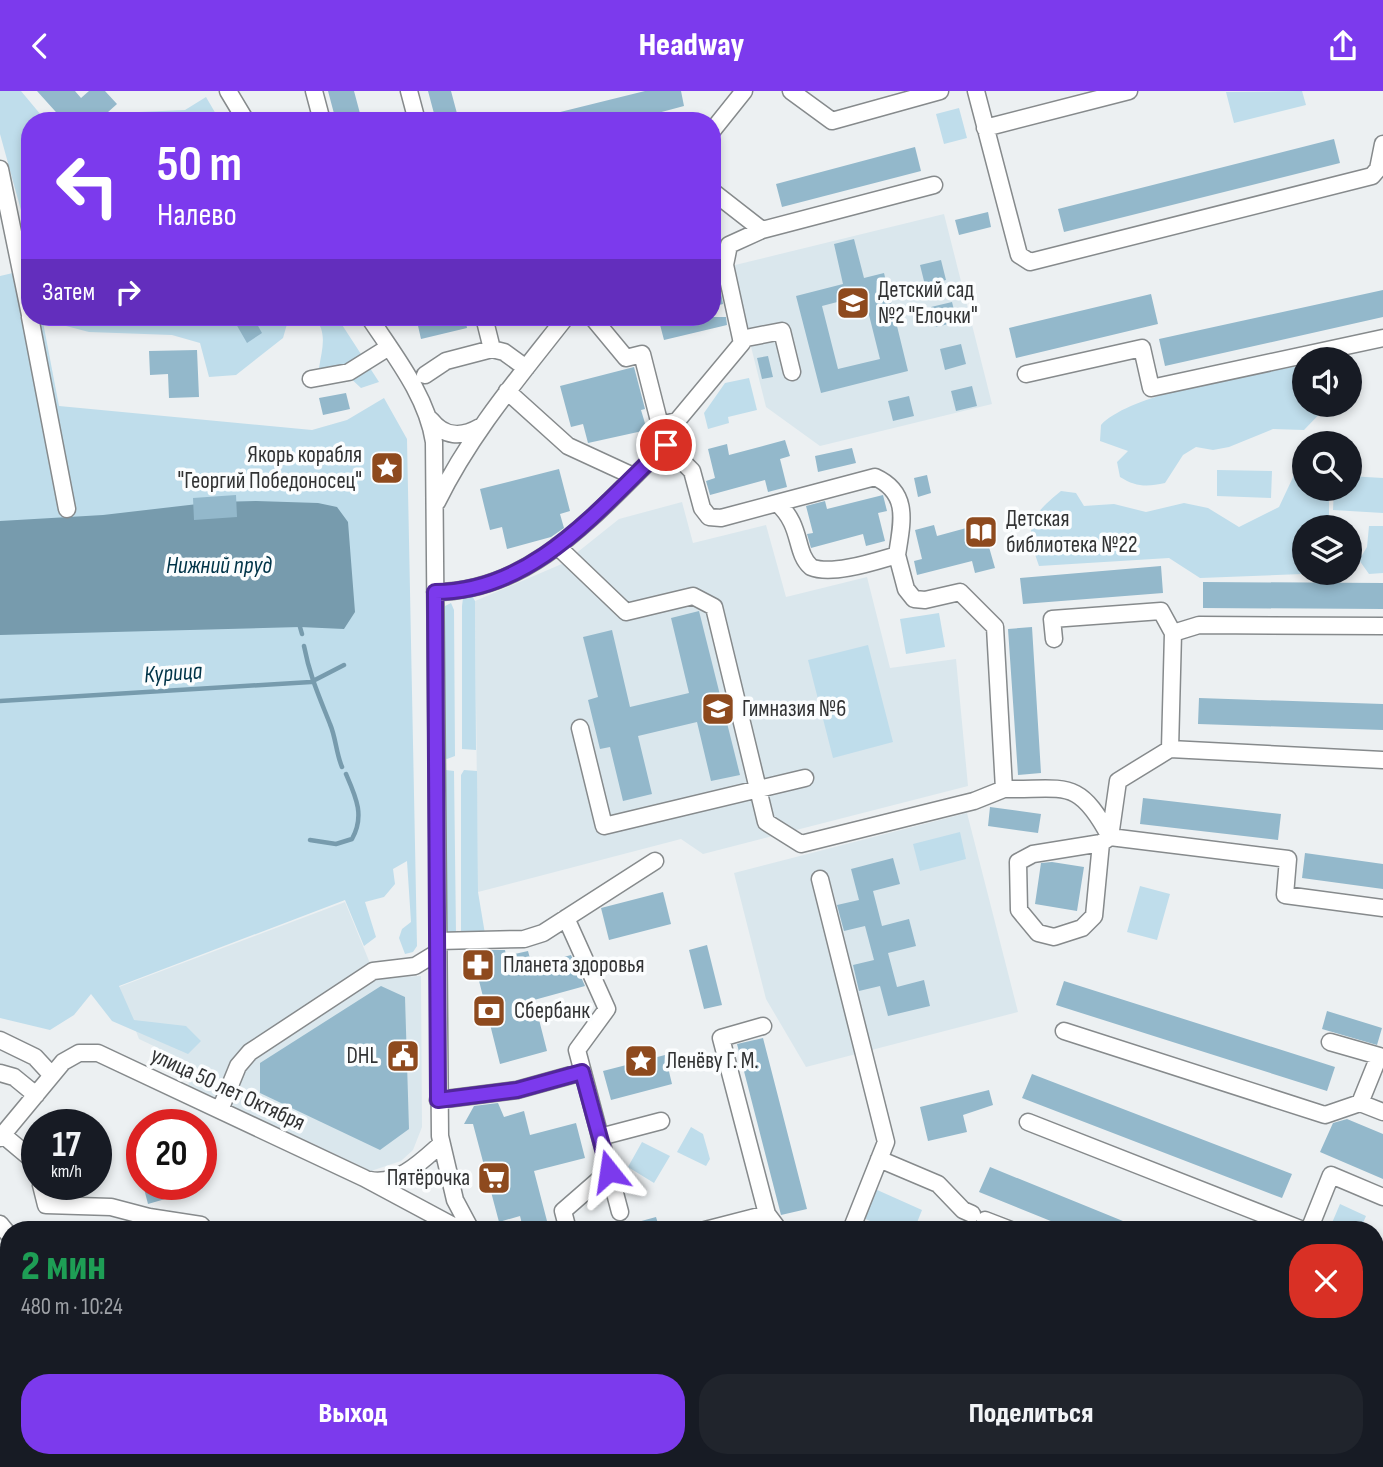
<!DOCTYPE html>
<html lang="ru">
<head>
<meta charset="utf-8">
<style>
  body { margin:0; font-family:"Sofia Sans Condensed",sans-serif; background:#20242c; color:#f1f3f6; height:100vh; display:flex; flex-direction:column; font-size:26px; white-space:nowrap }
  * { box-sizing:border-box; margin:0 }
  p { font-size:23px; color:#9ea1a6 }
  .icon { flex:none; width:38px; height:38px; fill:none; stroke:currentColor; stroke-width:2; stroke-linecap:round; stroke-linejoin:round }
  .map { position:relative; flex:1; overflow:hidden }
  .sheet { position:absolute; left:0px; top:1130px; width:1384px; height:247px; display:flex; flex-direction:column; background:#171b24; border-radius:28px 28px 0 0; box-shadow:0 4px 10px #0003 }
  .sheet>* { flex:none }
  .hud { position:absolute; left:21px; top:21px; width:700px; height:214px; border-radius:28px; box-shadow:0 4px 10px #0003; background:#7c3aed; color:#fff; overflow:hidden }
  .tools { position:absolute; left:1292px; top:256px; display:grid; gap:14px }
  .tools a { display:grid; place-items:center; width:70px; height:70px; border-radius:50%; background:#171b24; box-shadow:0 4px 10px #0003; font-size:35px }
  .speed { position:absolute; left:21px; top:1018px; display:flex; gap:14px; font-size:35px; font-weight:700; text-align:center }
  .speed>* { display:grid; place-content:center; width:91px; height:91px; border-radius:50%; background:#171b24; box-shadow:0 4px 10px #0003; line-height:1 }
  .speed small { font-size:18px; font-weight:400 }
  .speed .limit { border:10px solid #d22; background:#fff; color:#111 }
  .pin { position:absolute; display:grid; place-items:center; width:60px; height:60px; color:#fff; margin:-30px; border:4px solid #fff; border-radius:50%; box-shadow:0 2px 7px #0007 }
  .me { position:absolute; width:77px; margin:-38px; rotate:345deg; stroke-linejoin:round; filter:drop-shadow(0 0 5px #0008) }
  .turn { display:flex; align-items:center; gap:24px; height:147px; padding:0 21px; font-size:32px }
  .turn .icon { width:91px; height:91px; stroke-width:2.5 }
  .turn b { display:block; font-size:49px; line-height:60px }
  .then { display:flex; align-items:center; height:66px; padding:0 21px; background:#0003; gap:14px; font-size:26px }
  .round { display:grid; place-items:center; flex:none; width:74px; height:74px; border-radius:28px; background:#20242c }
  .headline { display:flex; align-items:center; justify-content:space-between; height:119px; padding:0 21px }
  h1 { font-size:42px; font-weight:800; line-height:52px; color:#1e9e55 }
  .button { display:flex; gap:14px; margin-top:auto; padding:14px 21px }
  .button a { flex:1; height:80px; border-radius:28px; background:#7c3aed; color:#fff; font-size:28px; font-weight:800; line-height:80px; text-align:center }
  .button a+a { background:#20242c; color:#f1f3f6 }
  header { display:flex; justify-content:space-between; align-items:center; height:91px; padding:0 21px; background:#7c3aed; color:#fff; font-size:32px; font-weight:800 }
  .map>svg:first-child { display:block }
  .built { fill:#dae7ed }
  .green { fill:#bfddeb }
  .water { fill:#779bad }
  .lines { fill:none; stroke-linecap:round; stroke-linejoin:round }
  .stream { stroke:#779bad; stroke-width:4.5 }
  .building { fill:#93b8cb; fill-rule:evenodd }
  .minor-casing { stroke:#868a8c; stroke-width:19 }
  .minor { stroke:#fff; stroke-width:16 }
  .route-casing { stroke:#51269a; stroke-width:18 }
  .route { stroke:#7c3aed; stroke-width:12 }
  .labels { text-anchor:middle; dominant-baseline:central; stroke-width:7; stroke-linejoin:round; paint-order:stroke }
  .poi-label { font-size:23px; fill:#323334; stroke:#fbfdfe; text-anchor:start }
  .street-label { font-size:23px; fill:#323334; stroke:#fbfdfe }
  .water-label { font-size:24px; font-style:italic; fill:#003448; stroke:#fbfdfe }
</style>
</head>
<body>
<header><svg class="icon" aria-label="back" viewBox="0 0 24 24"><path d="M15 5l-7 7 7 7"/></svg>Headway<svg class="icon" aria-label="share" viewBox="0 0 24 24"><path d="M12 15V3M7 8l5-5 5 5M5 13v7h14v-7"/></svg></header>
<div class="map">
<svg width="1383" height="1376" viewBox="0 0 1383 1376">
  <rect width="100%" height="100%" fill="#ecf0f2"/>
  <!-- built -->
  <path class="built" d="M 944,123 L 992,313 L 820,355 L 766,316 L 731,175 Z
    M 682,411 L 693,452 L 766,434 L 786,506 L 867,486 L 890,577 L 956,568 L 968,695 L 703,763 L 681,748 L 478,801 L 475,510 L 564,472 L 619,428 Z
    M 967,722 L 1018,921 L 806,976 L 766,908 L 734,782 Z
    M 345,811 L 376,887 L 421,885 L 422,1036 L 413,1059 L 401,1070 L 371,1080 L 188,994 L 196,975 L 139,948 L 119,896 Z
    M 0,1192 L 9,1193 L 9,1368 L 146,1369 L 143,1376 L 0,1376 Z"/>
  <!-- green -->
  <path class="green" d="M 0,0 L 21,0 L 46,30 L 30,30 L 30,152 L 0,43 Z
    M 1302,0 L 1306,14 L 1234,32 L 1226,1 Z
    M 206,6 L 220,30 L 120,30 L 139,21 L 185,19 Z
    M 959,17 L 967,47 L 944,53 L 936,23 Z
    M 30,178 L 30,226 L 42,226 L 59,315 L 312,339 L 347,329 L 384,307 L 407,348 L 417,855 L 413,861 L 405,863 L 399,847 L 402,838 L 411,831 L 407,770 L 393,778 L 395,793 L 384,806 L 365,811 L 376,846 L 364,855 L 345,809 L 119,895 L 134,929 L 186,935 L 201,950 L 188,963 L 112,930 L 91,903 L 74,924 L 50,939 L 0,927 L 0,185 Z
    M 46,226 L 289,226 L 283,247 L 236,284 L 209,286 L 200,252 L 172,244 L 89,241 L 47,230 Z
    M 314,226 L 337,226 L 379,291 L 361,297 L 347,284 L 319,277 C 322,258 328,241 314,226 Z
    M 1304,274 L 1304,313 L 1329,313 L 1304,339 L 1273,338 L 1229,356 L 1213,359 L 1196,356 L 1183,364 L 1165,392 C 1147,396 1136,396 1120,386 L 1117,371 L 1128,360 L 1100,350 L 1101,334 C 1134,300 1253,284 1304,274 Z
    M 749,287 L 757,319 L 728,326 L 729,332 L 708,338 L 704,322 L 725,292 Z
    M 1304,378 L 1304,397 L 1329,397 L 1329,424 L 1335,436 L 1304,436 L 1304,481 L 1328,482 L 1200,487 L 1169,467 L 1039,475 C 1025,435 1028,427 1061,400 L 1076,402 L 1084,415 L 1114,413 L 1146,421 L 1184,412 L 1208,417 L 1239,436 L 1279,416 L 1295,382 Z
    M 1217,379 L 1272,380 L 1271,407 L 1217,405 Z
    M 1349,385 L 1383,387 L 1383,422 L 1333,419 L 1334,397 L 1349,397 Z
    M 1369,435 L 1383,435 L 1383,482 L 1369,483 L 1359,469 L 1367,456 Z
    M 471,503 L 475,510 L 476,659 L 462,658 L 462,515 L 463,507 Z
    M 451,512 L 454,519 L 455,665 L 447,668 L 444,667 L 444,521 L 445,515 Z
    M 939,522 L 945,556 L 906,563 L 900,528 Z
    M 868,554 L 893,651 L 833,667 L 808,569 Z
    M 446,679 L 454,680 L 456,843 L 446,844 Z
    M 464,679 L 477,680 L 478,801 L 485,843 L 461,840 L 461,684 Z
    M 960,741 L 966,768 L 920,780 L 913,753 Z
    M 1140,795 L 1170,803 L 1157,849 L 1127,841 Z
    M 691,1036 L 703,1043 L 710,1068 L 706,1075 L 677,1061 Z
    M 642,1051 L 670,1065 L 654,1092 L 628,1076 Z
    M 875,1098 L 922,1119 L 914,1139 L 892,1139 L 863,1127 Z
    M 1340,1113 L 1366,1125 L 1360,1139 L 1329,1139 Z
    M 1232,1368 L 1249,1376 L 1117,1376 L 1101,1369 Z
    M 146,1369 L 489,1368 L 491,1376 L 143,1376 Z
    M 805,1369 L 874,1369 L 889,1376 L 821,1376 Z"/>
  <!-- water -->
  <path class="water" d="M 256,410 L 318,412 L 337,416 L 348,431 L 355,521 L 344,538 L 300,536 L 0,544 L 0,430 L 103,424 L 215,411 Z"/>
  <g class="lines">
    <!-- stream -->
    <path class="stream" d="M 300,536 L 302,543
      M 304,555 C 310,586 319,605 330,633 C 336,647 336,662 342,676
      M 0,610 L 311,591 L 344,574
      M 310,749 L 336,753 L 352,748 C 365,725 356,706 346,683"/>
  </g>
  <!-- building -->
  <path class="building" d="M 37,0 L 75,0 L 81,7 L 89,0 L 105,0 L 117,13 L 98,30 L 64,30 Z
    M 328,0 L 354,0 L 362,30 L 336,30 Z
    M 428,0 L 451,0 L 459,30 L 436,30 Z
    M 645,0 L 681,0 L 684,15 L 628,30 L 544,30 L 544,25 Z
    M 1334,48 L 1340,72 L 1064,141 L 1058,118 Z
    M 915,56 L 921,80 L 782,116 L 776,93 Z
    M 988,121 L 991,136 L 959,144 L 955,129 Z
    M 854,148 L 864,187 L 884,182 L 908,280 L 821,302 L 796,205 L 843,193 L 834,153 ZM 864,204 L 880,268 L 838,278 L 822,215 Z
    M 715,168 L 723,213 L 712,216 L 712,169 Z
    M 941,169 L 946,189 L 925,194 L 920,174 Z
    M 1383,199 L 1383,226 L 1165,275 L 1159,248 Z
    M 1151,203 L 1158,233 L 1016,267 L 1009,237 Z
    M 952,211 L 957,231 L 936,236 L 931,216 Z
    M 232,226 L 253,226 L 262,242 L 247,252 Z
    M 416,226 L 465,226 L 467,237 L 421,248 Z
    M 658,226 L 726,226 L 727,234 L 664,249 Z
    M 961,253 L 966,273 L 945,279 L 940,258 Z
    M 197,259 L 199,306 L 169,307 L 168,283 L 150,284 L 149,260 Z
    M 768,265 L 773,286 L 762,288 L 757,267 Z
    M 634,276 L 645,318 L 641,319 L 647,339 L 588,352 L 583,333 L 571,336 L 560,295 Z
    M 972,295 L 977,315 L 956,320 L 951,300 Z
    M 346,302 L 350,318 L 323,324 L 319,307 Z
    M 909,305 L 914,325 L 893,330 L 888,310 Z
    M 785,349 L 790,365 L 780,368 L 787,396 L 768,401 L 765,389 L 710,404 L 706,390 L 715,387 L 708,358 L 727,353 L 729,364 Z
    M 852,357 L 856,372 L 818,381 L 815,365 Z
    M 559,378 L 570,420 L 560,423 L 564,437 L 551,446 L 507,458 L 502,436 L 490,439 L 480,398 Z
    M 927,384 L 931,402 L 918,406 L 914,387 Z
    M 236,404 L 237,426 L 194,429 L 193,407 Z
    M 883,404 L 887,420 L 878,422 L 885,450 L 866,455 L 863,443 L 811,457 L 807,443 L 813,442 L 806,415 L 825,410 L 827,418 Z
    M 992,430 L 997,446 L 987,449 L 995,477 L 975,482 L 972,470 L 917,484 L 914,470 L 922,468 L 915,439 L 934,434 L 937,445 Z
    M 1161,475 L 1163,502 L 1023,513 L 1020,487 Z
    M 1203,491 L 1383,492 L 1383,518 L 1203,517 Z
    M 699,520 L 740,684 L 711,690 L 697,631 L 638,645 L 652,703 L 623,710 L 610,656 L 600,658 L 588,609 L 598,606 L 583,546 L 612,539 L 630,616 L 689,602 L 671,527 Z
    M 1032,536 L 1041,682 L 1018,684 L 1008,538 Z
    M 1199,607 L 1383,613 L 1383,639 L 1198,633 Z
    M 1143,707 L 1281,723 L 1278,749 L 1140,733 Z
    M 990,716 L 1041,723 L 1038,742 L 988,735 Z
    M 1305,762 L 1383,773 L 1383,798 L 1302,787 Z
    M 893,767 L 900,793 L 873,800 L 882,835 L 909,828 L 916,855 L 888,862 L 897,896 L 924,889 L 930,915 L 888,925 L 880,895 L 859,900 L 853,874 L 874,869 L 865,835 L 844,840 L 837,814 L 859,809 L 851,778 Z
    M 1052,771 L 1084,776 L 1077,820 L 1035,813 L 1041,772 Z
    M 663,801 L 671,833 L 609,849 L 601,817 Z
    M 707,854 L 722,914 L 704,918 L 689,859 Z
    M 482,859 L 505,859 L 506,865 L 528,860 L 532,875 L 571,864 L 585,895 L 534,909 L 547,960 L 500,973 L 472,862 Z
    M 1064,890 L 1335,976 L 1327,1000 L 1056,914 Z
    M 381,895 L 405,906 L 409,1038 L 380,1059 L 260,1002 L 260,972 Z
    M 1327,920 L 1382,937 L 1377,954 L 1322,938 Z
    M 763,947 L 807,1118 L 781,1124 L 737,953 Z
    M 665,964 L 672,993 L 611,1009 L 603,980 Z
    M 1032,983 L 1292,1083 L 1282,1107 L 1022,1007 Z
    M 989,999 L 993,1014 L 963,1024 L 967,1041 L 928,1050 L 920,1016 Z
    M 498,1012 L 504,1026 L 524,1020 L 530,1044 L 576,1032 L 585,1067 L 534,1080 L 547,1130 L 523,1137 L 520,1125 L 499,1131 L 473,1033 L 464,1033 L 474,1015 Z
    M 1347,1028 L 1383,1043 L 1383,1088 L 1320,1061 L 1333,1032 Z
    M 990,1076 L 1145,1139 L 1073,1139 L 979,1101 Z
    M 143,1094 L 202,1094 L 203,1097 L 148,1113 Z
    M 656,1126 L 660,1139 L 623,1139 L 623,1135 Z"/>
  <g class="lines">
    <defs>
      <path id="minor" d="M 228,0 L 246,30
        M 314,0 L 322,30
        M 409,0 L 417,30
        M 791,0 L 832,30 L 940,0
        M 976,0 L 1019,164 L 1030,171 L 1372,85 L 1378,78 L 1383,53
        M 985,37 L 1129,0
        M 712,40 L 744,0
        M 0,78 L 30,224
        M 762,139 L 934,94
        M 30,226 L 67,418
        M 369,226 C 394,264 427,305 434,351 L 440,1045 L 455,1109 L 471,1139
        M 484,226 L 492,258 L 504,261 L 526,277
        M 592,226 L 626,267 L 642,263 L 660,334
        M 741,248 L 782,240 L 792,281
        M 1026,283 L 1142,257 L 1151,297 L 1383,247
        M 425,284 L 446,270 L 492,258
        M 311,288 L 349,281 L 389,256
        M 507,300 L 568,355 L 633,385
        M 431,329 C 444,346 461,347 480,336
        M 666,354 L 692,380 L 702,417 L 709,426 L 721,427 L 777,412 C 803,435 794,461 811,476 C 832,485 876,470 897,464 L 906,498 L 914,508 L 925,509 L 960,501 L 995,536 L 1004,698 C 1066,699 1078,686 1110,746 L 1288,768 L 1285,804 L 1383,817
        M 437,411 C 471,342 519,286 566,226
        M 777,412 L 875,386 C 910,402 902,431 897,464
        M 557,455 L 626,521 L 693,505 L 714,516 L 766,731 L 801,753 L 974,710 L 1004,698
        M 435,501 C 534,501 600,417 666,354 L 660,334 L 677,330 L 742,252 L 725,174 L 729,154 L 762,139 L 712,100
        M 1054,548 L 1052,528 L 1161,520 L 1173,542
        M 580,637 L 604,735 L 805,687
        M 1170,658 L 1383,669
        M 1101,752 L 1094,825 L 1082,837 L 1054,846 L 1038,842 L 1019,819 L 1018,771 L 1033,763 L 1101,752 L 1110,746 L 1118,690 L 1170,658 L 1173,542 L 1199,534 L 1383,535
        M 820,788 L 886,1051 L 851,1139
        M 566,827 L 607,918 L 577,959 L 620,1121
        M 438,850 L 524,848 L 543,842 L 655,770
        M 1064,940 L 1325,1024 L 1360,1012 L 1379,965 L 1383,967
        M 0,949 L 35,966 L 47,979
        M 1330,951 L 1379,965
        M 0,982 L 14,986 L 36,1004
        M 438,1009 L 517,999 L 582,981
        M 1360,1012 L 1383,1021
        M 220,1019 L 238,975 L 250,961 L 373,880 L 415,875 L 438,861
        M 1028,1031 L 1303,1139
        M 3,1044 L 34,1070 L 37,1079
        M 600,1046 L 661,1030
        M 0,1047 L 63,971 L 79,962 L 98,962 L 364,1087 L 461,1139
        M 879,1068 L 938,1093 L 963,1119 L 972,1123
        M 370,1089 C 398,1094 421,1071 440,1054
        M 41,1094 L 46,1114 L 111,1116 L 149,1126 L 201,1134 L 205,1139
        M 767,1123 L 779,1139
        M 985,1129 L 1011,1139
        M 0,1133 L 9,1144
        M 568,1139 L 563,1120 L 609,1080
        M 705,1139 L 767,1123 L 721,947 L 763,935
        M 1309,1139 L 1331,1084 L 1383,1106
        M 0,1165 L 0,1173
        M 0,1203 L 9,1190
        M 1376,1247 L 1383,1229
        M 0,1315 L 9,1318
        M 1376,1352 L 1383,1355
        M 630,1368 C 638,1374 648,1374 656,1368
        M 709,1368 L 724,1376
        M 915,1368 L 924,1376
        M 110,1376 L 112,1368"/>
    </defs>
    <!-- minor casing -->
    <use href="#minor" class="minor-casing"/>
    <!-- minor -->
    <use href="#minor" class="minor"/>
  </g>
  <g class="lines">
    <defs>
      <path id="route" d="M 609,1080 L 582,981 L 517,999 L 438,1009 L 435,501 C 534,501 600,416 666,354"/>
    </defs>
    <!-- route casing -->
    <use href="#route" class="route-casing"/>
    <!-- route -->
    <use href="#route" class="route"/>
  </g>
  <!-- icons -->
  <defs>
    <symbol id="school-square" viewBox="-11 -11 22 22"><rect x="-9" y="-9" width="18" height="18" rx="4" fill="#8e4a1e" stroke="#fbfdfe"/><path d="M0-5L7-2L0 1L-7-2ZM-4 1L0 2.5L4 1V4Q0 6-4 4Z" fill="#fff"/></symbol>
    <symbol id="sight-square" viewBox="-11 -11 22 22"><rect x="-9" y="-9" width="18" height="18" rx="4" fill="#8e4a1e" stroke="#fbfdfe"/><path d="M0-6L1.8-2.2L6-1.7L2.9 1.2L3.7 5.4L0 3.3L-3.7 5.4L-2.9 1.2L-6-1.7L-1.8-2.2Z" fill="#fff"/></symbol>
    <symbol id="library-square" viewBox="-11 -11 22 22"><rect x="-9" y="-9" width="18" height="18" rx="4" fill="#8e4a1e" stroke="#fbfdfe"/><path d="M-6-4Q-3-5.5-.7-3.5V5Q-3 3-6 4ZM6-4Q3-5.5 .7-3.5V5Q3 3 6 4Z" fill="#fff"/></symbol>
    <symbol id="pharmacy-square" viewBox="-11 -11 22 22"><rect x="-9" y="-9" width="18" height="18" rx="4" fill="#8e4a1e" stroke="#fbfdfe"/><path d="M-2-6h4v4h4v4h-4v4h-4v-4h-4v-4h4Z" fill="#fff"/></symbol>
    <symbol id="bank-square" viewBox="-11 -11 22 22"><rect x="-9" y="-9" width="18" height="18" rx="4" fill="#8e4a1e" stroke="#fbfdfe"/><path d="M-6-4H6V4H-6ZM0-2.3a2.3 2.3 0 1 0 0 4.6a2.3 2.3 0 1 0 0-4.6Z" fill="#fff"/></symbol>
    <symbol id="civic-square" viewBox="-11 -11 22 22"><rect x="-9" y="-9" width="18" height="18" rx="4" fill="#8e4a1e" stroke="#fbfdfe"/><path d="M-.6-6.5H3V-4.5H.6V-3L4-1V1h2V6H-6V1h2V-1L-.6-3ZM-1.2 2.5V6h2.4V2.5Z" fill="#fff"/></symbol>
    <symbol id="supermarket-square" viewBox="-11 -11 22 22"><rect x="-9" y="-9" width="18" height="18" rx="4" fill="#8e4a1e" stroke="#fbfdfe"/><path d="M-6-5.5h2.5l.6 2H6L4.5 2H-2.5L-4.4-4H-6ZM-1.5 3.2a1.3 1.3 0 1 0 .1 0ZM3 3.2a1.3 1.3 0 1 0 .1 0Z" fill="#fff"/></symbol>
  </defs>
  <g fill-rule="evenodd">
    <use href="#school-square" x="834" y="193" width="38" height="38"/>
    <use href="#sight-square" x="368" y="358" width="38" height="38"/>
    <use href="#library-square" x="962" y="422" width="38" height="38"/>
    <use href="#school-square" x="699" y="599" width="38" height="38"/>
    <use href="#pharmacy-square" x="459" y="855" width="38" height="38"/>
    <use href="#bank-square" x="470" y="901" width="38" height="38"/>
    <use href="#civic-square" x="384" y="946" width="38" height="38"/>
    <use href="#sight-square" x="622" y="951" width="38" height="38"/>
    <use href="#supermarket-square" x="475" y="1068" width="38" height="38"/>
  </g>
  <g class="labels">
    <!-- poi labels -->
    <g class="poi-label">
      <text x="878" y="199">Детский сад<tspan x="878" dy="26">№2 "Елочки"</tspan></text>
      <text x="362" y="364" text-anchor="end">Якорь корабля<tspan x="362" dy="26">"Георгий Победоносец"</tspan></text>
      <text x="1006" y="428">Детская<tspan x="1006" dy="26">библиотека №22</tspan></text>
      <text x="742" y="618">Гимназия №6</text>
      <text x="503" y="874">Планета здоровья</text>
      <text x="514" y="920">Сбербанк</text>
      <text x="378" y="965" text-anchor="end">DHL</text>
      <text x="666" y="970">Ленёву Г. М.</text>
      <text x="470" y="1087" text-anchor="end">Пятёрочка</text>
    </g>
    <!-- street labels -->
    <g class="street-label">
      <text transform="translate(228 998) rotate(25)">улица 50 лет Октября</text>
    </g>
    <!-- water labels -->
    <g class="water-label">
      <text x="219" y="474">Нижний пруд</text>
      <text transform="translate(173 582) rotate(-4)">Курица</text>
    </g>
  </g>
</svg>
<div class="tools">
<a><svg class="icon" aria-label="sound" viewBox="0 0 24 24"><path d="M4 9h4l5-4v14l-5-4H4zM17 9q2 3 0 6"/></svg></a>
<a><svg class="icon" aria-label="search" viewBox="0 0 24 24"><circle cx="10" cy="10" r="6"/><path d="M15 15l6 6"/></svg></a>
<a><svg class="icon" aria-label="layers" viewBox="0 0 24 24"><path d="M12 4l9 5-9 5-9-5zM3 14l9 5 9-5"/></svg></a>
</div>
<div class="speed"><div>17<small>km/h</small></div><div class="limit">20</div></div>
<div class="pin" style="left:666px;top:354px;background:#d93025"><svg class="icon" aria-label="arrive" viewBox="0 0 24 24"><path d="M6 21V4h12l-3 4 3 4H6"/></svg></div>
<svg class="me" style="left:609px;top:1080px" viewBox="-20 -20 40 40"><path d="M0-17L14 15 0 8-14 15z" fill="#7c3aed" stroke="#fff" stroke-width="4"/></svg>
<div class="hud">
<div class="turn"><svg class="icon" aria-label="left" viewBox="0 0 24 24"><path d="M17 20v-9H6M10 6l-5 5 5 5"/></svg><div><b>50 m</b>Налево</div></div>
<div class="then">Затем<svg class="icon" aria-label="right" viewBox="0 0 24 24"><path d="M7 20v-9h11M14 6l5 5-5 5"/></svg></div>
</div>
<section class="sheet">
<div class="headline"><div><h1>2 мин</h1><p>480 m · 10:24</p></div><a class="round" style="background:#d93025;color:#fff"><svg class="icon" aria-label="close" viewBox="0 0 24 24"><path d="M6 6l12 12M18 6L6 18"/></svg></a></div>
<div class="button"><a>Выход</a><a>Поделиться</a></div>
</section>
</div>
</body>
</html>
